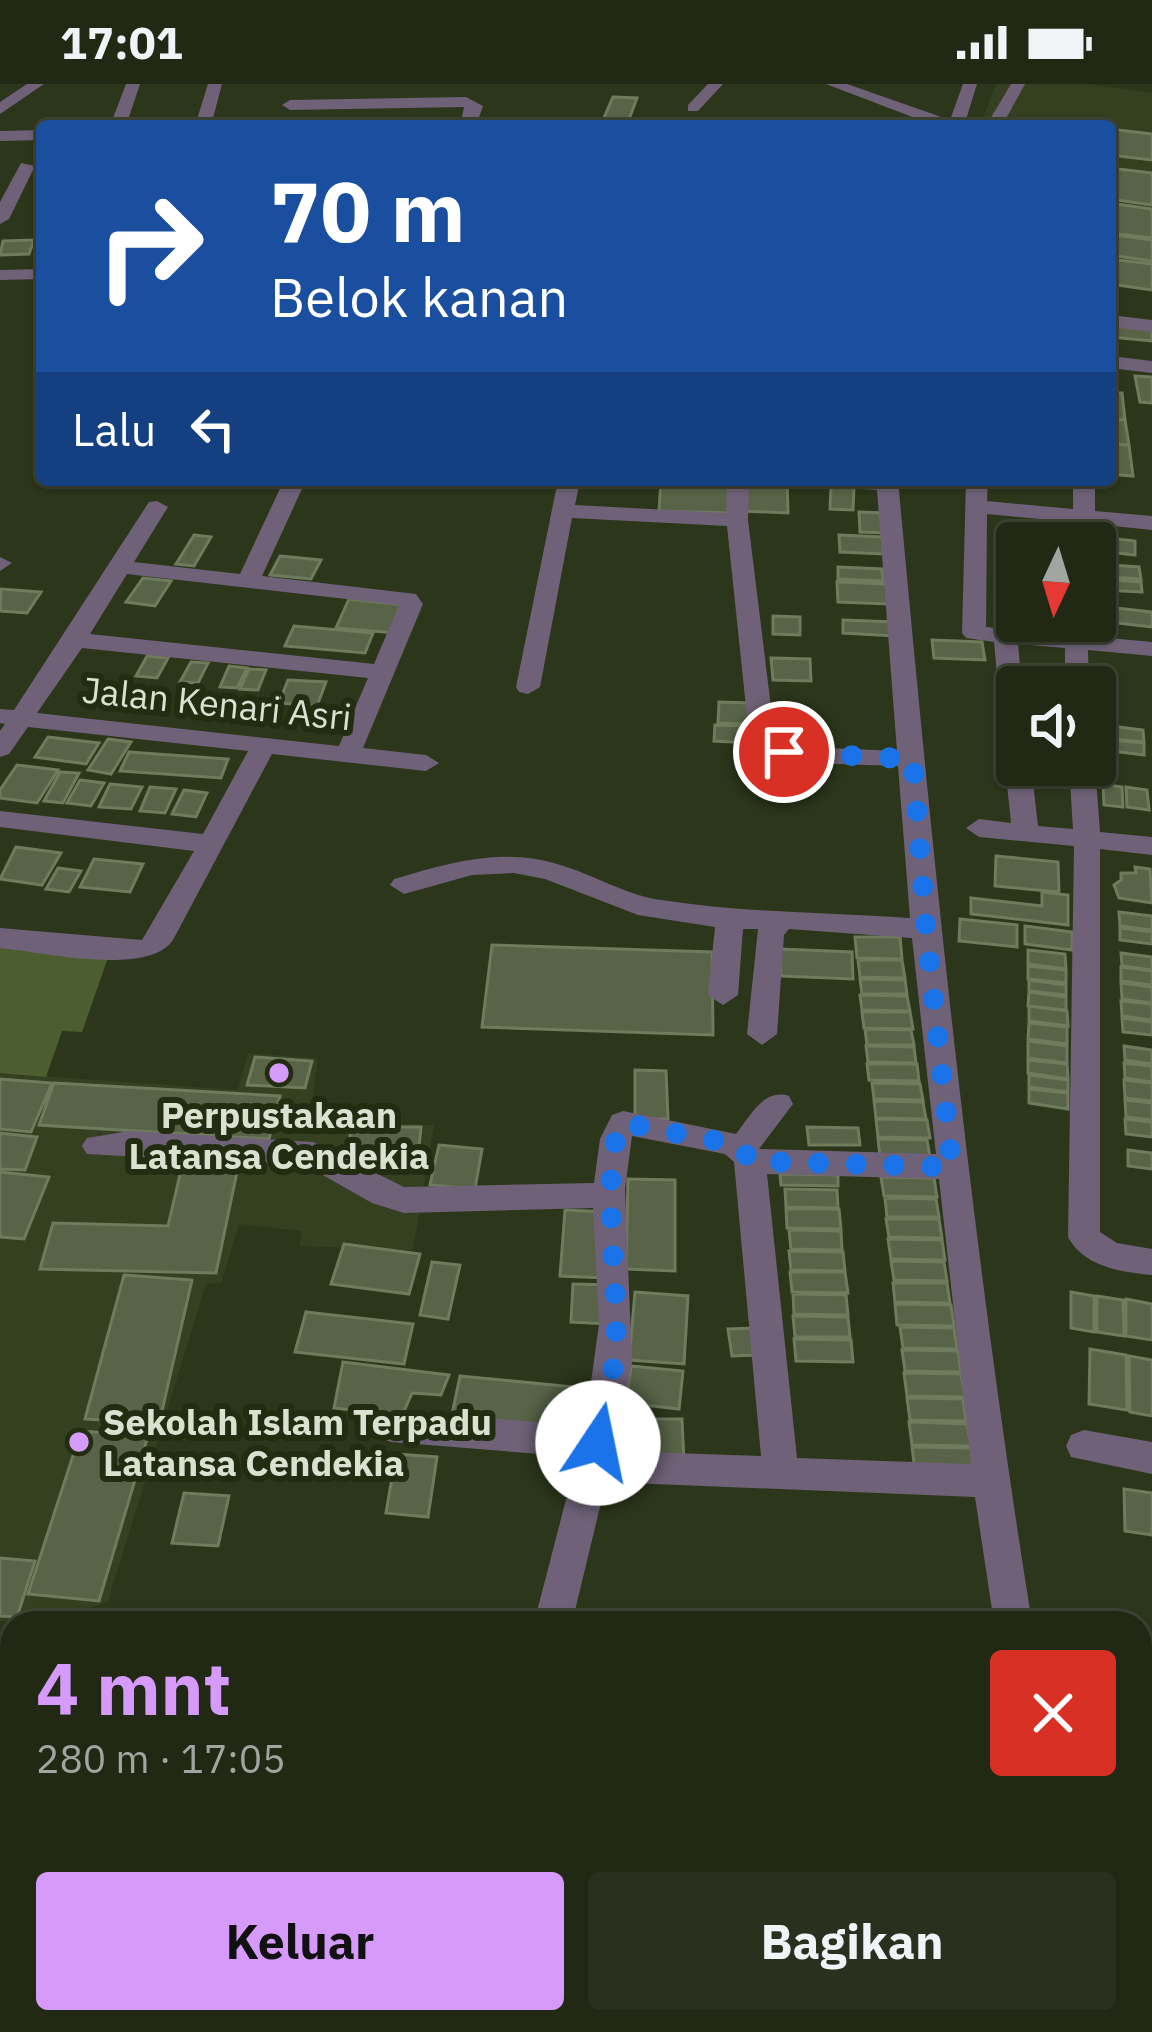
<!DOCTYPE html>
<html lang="id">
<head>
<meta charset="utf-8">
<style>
  body { margin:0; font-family:"IBM Plex Sans",sans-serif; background:#29301d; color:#f1f3f6; height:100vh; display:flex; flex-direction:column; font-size:45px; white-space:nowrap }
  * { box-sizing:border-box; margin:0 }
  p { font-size:39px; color:#a2a6a0 }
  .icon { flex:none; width:66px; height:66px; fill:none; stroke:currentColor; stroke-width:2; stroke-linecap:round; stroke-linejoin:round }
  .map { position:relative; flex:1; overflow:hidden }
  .drawer { position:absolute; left:0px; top:1527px; width:1152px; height:423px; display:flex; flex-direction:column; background:#212814; border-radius:36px 36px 0 0; box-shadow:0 3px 9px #0004,0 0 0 3px #3e4434 }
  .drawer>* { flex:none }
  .banner { position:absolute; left:36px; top:36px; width:1080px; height:366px; border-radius:12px; box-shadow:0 3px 9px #0004,0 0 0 3px #3e4434; background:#1a4fa0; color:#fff; overflow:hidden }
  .needle { width:78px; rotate:184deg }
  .controls { position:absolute; left:996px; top:438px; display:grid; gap:24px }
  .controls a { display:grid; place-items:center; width:120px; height:120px; border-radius:12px; background:#212814; box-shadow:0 3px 9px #0004,0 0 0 3px #3e4434; font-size:60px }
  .pin { position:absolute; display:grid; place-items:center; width:102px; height:102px; color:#fff; margin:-51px; border:6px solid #fff; border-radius:50%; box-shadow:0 3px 12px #0007 }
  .me { position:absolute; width:132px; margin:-66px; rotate:11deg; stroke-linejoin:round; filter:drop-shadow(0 0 9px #0008) }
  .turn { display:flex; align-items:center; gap:42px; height:252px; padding:0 36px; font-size:54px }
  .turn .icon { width:156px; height:156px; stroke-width:2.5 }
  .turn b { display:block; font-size:84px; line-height:102px }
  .then { display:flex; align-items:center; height:114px; padding:0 36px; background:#0003; gap:24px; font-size:45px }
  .round { display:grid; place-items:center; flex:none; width:126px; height:126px; border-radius:12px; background:#29301d }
  .summary { display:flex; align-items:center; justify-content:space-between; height:204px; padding:0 36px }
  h1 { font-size:72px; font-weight:700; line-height:90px; color:#d69bfa }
  .primary-button { display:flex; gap:24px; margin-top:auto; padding:24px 36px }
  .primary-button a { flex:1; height:138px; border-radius:12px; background:#d69bfa; color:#111; font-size:48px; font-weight:700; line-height:138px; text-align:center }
  .primary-button a+a { background:#29301d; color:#f1f3f6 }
  .status { display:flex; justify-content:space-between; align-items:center; height:84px; padding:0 60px; background:#212814; direction:ltr }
  .status svg { height:33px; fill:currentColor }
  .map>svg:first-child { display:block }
  .built { fill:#344020 }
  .green { fill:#4c5e2f }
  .building { fill:#586347; stroke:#6f7b5d; stroke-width:3 }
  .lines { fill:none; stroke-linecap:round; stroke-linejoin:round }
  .minor { fill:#6f6278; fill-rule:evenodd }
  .route { stroke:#1a73e8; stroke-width:21; stroke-dasharray:0 37.8 }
  .poi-dot { fill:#d69bfa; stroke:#222c11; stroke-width:4.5 }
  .labels { text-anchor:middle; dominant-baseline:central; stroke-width:12; stroke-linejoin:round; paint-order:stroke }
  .street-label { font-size:36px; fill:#dae1d1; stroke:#222c11 }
  .poi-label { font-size:36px; font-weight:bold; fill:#dae1d1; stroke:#222c11 }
</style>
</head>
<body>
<div class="status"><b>17:01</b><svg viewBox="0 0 49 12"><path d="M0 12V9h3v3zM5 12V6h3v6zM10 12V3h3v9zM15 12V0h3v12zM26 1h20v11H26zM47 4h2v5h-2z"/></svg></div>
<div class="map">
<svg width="1152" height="1948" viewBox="0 0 1152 1948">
  <rect width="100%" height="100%" fill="#2c361b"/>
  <!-- built -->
  <path class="built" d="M 996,0 L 1087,0 L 1152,9 L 1152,206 L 1110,199 L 1110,42 L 980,42 Z
    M 248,969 L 318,974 L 310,1037 L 434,1041 L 413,1166 L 299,1162 L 302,1147 L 239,1140 L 221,1199 L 206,1200 L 108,1517 L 91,1524 L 86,1539 L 0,1537 L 0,989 L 238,1006 Z"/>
  <!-- green -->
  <path class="green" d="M 0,856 L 111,865 L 82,948 L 62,947 L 46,993 L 0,989 Z"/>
  <!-- building -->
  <path class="building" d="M 613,13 L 637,14 L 628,38 L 603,36 Z
    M 1110,45 L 1152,50 L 1152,76 L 1110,71 Z
    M 1110,84 L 1152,89 L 1152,121 L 1110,115 Z
    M 1110,119 L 1152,125 L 1152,154 L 1110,149 Z
    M 1116,151 L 1152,156 L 1152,177 L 1110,171 Z
    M 34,156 L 29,170 L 0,171 L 3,157 Z
    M 1110,175 L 1152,180 L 1152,206 L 1110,200 Z
    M 1110,240 L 1152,243 L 1152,257 L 1110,253 Z
    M 1135,292 L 1152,293 L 1152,319 L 1140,318 Z
    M 1110,309 L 1122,309 L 1125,336 L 1110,335 Z
    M 1110,335 L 1125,336 L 1129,361 L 1110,360 Z
    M 1110,360 L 1129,361 L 1133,392 L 1110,390 Z
    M 661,396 L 732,396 L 732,429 L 659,427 Z
    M 744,396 L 787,396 L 788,429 L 743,427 Z
    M 831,402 L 854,403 L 853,426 L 830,425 Z
    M 859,428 L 885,429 L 887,449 L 860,448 Z
    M 1042,439 L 1076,442 L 1076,459 L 1042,459 Z
    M 999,450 L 1029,452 L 1029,459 L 1017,459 L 1017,482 L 1000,481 Z
    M 194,451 L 211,453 L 194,482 L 176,480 Z
    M 839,451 L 883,453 L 883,470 L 840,468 Z
    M 1099,453 L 1135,457 L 1135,471 L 1099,467 Z
    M 280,472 L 321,476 L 311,495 L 270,491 Z
    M 1097,480 L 1139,483 L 1141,495 L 1098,492 Z
    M 838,483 L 882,485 L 883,497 L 838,495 Z
    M 143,494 L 171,497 L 155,522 L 126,518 Z
    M 1101,495 L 1141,498 L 1142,508 L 1102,506 Z
    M 837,498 L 886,500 L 888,520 L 838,518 Z
    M 1,505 L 41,508 L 27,529 L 0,527 Z
    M 349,515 L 406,521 L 395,549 L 336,544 Z
    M 1116,524 L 1152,528 L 1152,543 L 1117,539 Z
    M 773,532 L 800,533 L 800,551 L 773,550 Z
    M 843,536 L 894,538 L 895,552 L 843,549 Z
    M 294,542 L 373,549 L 365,569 L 285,562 Z
    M 932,556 L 982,558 L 985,576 L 934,574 Z
    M 147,572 L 168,574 L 157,594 L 136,592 Z
    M 771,574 L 810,575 L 811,597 L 773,596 Z
    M 191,578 L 208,579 L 198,599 L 180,598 Z
    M 229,582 L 247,584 L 237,604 L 220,603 Z
    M 249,585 L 266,586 L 258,606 L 240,605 Z
    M 288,596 L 326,598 L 317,622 L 279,619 Z
    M 719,618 L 750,619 L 750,640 L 718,639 Z
    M 715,641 L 749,642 L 749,659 L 714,657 Z
    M 769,642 L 817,644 L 818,664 L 770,662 Z
    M 1111,642 L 1143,646 L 1144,658 L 1111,655 Z
    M 48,653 L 99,659 L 86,680 L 35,673 Z
    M 108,655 L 131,658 L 111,690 L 88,686 Z
    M 1111,656 L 1144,659 L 1144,671 L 1112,667 Z
    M 129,668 L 228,675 L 221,694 L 120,687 Z
    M 17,681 L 58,686 L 37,719 L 0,714 L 0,706 Z
    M 60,688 L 79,689 L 63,719 L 44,717 Z
    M 80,696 L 104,699 L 91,722 L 67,719 Z
    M 110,700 L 142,703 L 131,725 L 99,723 Z
    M 1103,700 L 1122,703 L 1123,723 L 1104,721 Z
    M 150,703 L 176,705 L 165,729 L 140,727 Z
    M 1126,703 L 1147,706 L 1149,726 L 1127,723 Z
    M 184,706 L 207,709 L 196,733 L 172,730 Z
    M 16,763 L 61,769 L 42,801 L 0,795 Z
    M 996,772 L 1058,778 L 1059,808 L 995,802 Z
    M 94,775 L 143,780 L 130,808 L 80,803 Z
    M 1135,783 L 1150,785 L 1152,819 L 1119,814 L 1114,801 L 1121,796 L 1121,789 L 1136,789 Z
    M 58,784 L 81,787 L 69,808 L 46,805 Z
    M 1042,808 L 1068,811 L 1068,841 L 971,830 L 971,814 L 1042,822 Z
    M 1119,828 L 1152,832 L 1152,846 L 1120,842 Z
    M 960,835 L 1017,841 L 1017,863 L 959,857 Z
    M 1025,842 L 1072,848 L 1072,866 L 1025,860 Z
    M 1120,844 L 1152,848 L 1152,860 L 1120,856 Z
    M 855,853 L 900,853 L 902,875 L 857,874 Z
    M 492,861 L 712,868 L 713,951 L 482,943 Z
    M 780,865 L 852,868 L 853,895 L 781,892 Z
    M 1028,866 L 1065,870 L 1066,885 L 1028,880 Z
    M 1121,869 L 1152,873 L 1152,886 L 1122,882 Z
    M 858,876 L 902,876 L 905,894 L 860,893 Z
    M 1028,882 L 1066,886 L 1066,899 L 1028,895 Z
    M 1121,883 L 1152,887 L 1152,901 L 1121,897 Z
    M 860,895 L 905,896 L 907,910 L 862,910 Z
    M 1029,896 L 1066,901 L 1066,911 L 1029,907 Z
    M 1121,899 L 1152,903 L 1152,919 L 1122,915 Z
    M 1029,908 L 1066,913 L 1066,926 L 1028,922 Z
    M 860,911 L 907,912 L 910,927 L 862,926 Z
    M 1121,917 L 1152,920 L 1152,936 L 1122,932 Z
    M 1029,922 L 1067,927 L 1068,942 L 1029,937 Z
    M 862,928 L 910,928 L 913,945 L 864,944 Z
    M 1122,934 L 1152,938 L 1152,951 L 1123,948 Z
    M 1029,939 L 1067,943 L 1067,960 L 1028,955 Z
    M 865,945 L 911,946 L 914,961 L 867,961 Z
    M 1028,957 L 1067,962 L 1067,979 L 1028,974 Z
    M 866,962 L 914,963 L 916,979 L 868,978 Z
    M 1124,962 L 1152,966 L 1152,980 L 1125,976 Z
    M 255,973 L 312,977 L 305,1004 L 247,1001 Z
    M 1028,976 L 1067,980 L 1068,995 L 1028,989 Z
    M 1124,979 L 1152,982 L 1152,998 L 1125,994 Z
    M 867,980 L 917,980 L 919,997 L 869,996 Z
    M 635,986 L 666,987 L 668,1035 L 635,1035 Z
    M 1029,991 L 1068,996 L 1068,1008 L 1029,1003 Z
    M 0,995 L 52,999 L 31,1048 L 0,1045 Z
    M 1124,996 L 1152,999 L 1152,1017 L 1125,1014 Z
    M 54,999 L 280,1012 L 269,1055 L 39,1041 Z
    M 872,999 L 920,1000 L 923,1016 L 874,1015 Z
    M 1029,1005 L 1068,1009 L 1068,1025 L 1029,1019 Z
    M 1125,1016 L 1152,1019 L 1152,1036 L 1126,1033 Z
    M 874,1017 L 923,1018 L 926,1035 L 876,1034 Z
    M 876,1035 L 927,1036 L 930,1054 L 878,1053 Z
    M 1125,1035 L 1152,1038 L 1152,1053 L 1126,1050 Z
    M 351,1043 L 421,1043 L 418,1073 L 348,1073 Z
    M 807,1043 L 858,1044 L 860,1061 L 809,1061 Z
    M 0,1049 L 37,1053 L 25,1086 L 0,1085 Z
    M 878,1055 L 927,1056 L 930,1073 L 880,1072 Z
    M 439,1061 L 482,1065 L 475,1105 L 430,1101 Z
    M 1128,1066 L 1152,1069 L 1152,1085 L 1128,1082 Z
    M 182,1082 L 238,1083 L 216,1189 L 40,1185 L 53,1139 L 168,1142 Z
    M 0,1088 L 49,1093 L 24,1155 L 0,1153 Z
    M 780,1090 L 838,1091 L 838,1102 L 781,1101 Z
    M 881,1093 L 934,1094 L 937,1113 L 884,1112 Z
    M 628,1095 L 675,1096 L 675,1187 L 626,1185 Z
    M 785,1105 L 837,1106 L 838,1124 L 786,1123 Z
    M 885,1114 L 936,1115 L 939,1133 L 887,1133 Z
    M 786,1125 L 839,1125 L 841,1145 L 787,1144 Z
    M 565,1126 L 609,1128 L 606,1194 L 560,1192 Z
    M 886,1135 L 939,1135 L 942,1154 L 889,1153 Z
    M 789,1146 L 841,1147 L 842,1166 L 791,1165 Z
    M 888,1155 L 942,1156 L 945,1176 L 891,1175 Z
    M 344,1160 L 420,1170 L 409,1210 L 331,1200 Z
    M 789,1167 L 843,1168 L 845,1187 L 791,1186 Z
    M 891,1177 L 944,1178 L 947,1197 L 894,1196 Z
    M 432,1178 L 460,1181 L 448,1235 L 420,1231 Z
    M 790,1188 L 845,1188 L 848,1209 L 792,1208 Z
    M 124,1191 L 192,1196 L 159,1340 L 85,1335 Z
    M 893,1199 L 947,1199 L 950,1219 L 895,1218 Z
    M 573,1200 L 611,1201 L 610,1240 L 571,1238 Z
    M 635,1208 L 688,1212 L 684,1280 L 629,1276 Z
    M 1071,1208 L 1094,1212 L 1094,1248 L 1071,1244 Z
    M 793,1210 L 846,1211 L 848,1231 L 794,1230 Z
    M 1097,1212 L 1123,1216 L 1124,1252 L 1097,1248 Z
    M 1126,1215 L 1152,1220 L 1152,1256 L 1126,1252 Z
    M 895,1220 L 951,1221 L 954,1242 L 897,1241 Z
    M 306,1228 L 413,1240 L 404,1280 L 295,1268 Z
    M 793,1232 L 848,1233 L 850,1253 L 795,1253 Z
    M 900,1243 L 954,1244 L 957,1265 L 903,1264 Z
    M 756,1244 L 759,1271 L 732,1272 L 728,1245 Z
    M 794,1255 L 851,1256 L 853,1278 L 796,1277 Z
    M 1090,1265 L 1126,1271 L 1127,1326 L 1089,1320 Z
    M 902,1266 L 958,1267 L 961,1288 L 905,1287 Z
    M 1129,1272 L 1152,1276 L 1152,1332 L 1130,1328 Z
    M 343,1278 L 449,1291 L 441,1311 L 412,1309 L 402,1332 L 334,1324 Z
    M 631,1282 L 683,1287 L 679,1325 L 626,1319 Z
    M 904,1289 L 961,1290 L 965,1313 L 907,1312 Z
    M 460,1292 L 595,1305 L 589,1354 L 450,1340 Z
    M 907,1314 L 963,1315 L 966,1337 L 910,1336 Z
    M 627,1335 L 682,1335 L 684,1379 L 629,1379 Z
    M 909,1338 L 967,1340 L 971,1362 L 912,1361 Z
    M 81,1347 L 148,1352 L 99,1517 L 28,1510 Z
    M 912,1363 L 971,1364 L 974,1388 L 915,1387 Z
    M 396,1370 L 437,1373 L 428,1433 L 386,1429 Z
    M 1124,1405 L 1152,1409 L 1152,1451 L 1125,1447 Z
    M 184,1409 L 229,1412 L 218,1462 L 172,1459 Z
    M 0,1474 L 35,1477 L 17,1533 L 0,1532 Z
    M 0,1668 L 12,1675 L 12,1712 L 0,1729 Z
    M 12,1712 L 12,1770 L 0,1763 L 0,1729 Z
    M 12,1793 L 12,1863 L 0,1882 L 0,1812 Z
    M 94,1938 L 146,1938 L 141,1948 L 113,1948 Z
    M 146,1938 L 203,1938 L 198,1948 L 141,1948 Z
    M 203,1938 L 264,1938 L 259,1948 L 198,1948 Z"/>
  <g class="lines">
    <!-- minor -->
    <path class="minor" d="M 27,0 L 44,0 L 0,30 L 0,18 Z
      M 126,0 L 140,0 L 126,42 L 110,42 Z
      M 208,0 L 222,0 L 211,42 L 195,42 Z
      M 708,0 L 723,0 L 698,27 L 688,27 L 688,21 Z
      M 826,0 L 847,0 L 950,36 L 963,0 L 977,0 L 964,42 L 936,42 Z
      M 1011,0 L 1025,0 L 1002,42 L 986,42 Z
      M 466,13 L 483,22 L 476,42 L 460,42 L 464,23 L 290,26 L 282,21 L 290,16 Z
      M 42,46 L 42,56 L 0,57 L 0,47 Z
      M 21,79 L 35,82 L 9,135 L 0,140 L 0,118 Z
      M 42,185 L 42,195 L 0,196 L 0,186 Z
      M 1110,231 L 1152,236 L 1152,248 L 1110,243 Z
      M 1110,272 L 1152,277 L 1152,289 L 1110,284 Z
      M 284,396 L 306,396 L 262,492 L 416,510 L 423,520 L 363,664 L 426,671 L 439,679 L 426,687 L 272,670 L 173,856 C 148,893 41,868 0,864 L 0,844 L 142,856 L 194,767 L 0,743 L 0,727 L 203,750 L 248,667 L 28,643 L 9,670 L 0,673 L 0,647 L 5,640 L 0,639 L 0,625 L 14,626 L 149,418 L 157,417 L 168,423 L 134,478 L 240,490 ZM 127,490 L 399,521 L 374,580 L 90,550 ZM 82,564 L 368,594 L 339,662 L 37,629 Z
      M 558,396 L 580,396 L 575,421 L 726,429 L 727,396 L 749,396 L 748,436 L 775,656 L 805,663 L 897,667 L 877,406 L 816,402 L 805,396 L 898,396 C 933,776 971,1159 1032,1539 L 994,1539 L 975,1413 L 606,1398 L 572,1539 L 534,1539 L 577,1373 L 391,1358 L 378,1353 L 373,1342 L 378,1331 L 391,1326 L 585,1342 L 599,1240 L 593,1124 L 404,1129 L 372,1119 L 307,1082 L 87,1070 L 82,1062 L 87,1054 L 129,1047 L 313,1058 L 404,1103 L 594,1099 L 600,1055 L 612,1031 L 623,1027 L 736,1050 C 750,1032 764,1004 789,1012 L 793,1020 L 759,1065 L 936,1070 L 912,854 L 789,845 L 784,851 L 777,950 L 762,961 L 747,950 L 758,845 L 743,845 L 738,911 L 723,921 L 708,911 L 715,843 L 638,831 L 545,795 L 514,789 L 472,791 L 404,810 L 390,801 L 394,795 C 449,779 500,763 557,780 C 593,790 625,811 661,816 C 744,829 827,828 910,834 L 898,682 L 805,679 L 754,666 L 750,661 L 727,442 L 572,434 L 540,603 L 528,610 L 519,608 L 516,603 ZM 632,1052 L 725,1070 L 734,1078 L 761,1372 L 614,1367 L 632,1279 L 625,1105 ZM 767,1090 L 939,1095 L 971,1380 L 797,1374 Z
      M 966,396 L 988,396 L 987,417 L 1073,425 L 1073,396 L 1095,396 L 1095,427 L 1152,432 L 1152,446 L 1095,440 L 1095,459 L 1073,459 L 1073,438 L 987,430 L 986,543 L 1064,550 L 1064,537 L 1088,537 L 1088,552 L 1152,558 L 1152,572 L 1088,566 L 1089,603 L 1065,603 L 1065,564 L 1018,560 L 1022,603 L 1017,603 L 1017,681 L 1031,681 L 1038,742 L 1073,745 L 1069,681 L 1095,681 L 1100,748 L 1152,753 L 1152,771 L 1100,765 L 1100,1148 L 1117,1159 L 1152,1165 L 1152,1191 C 1121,1188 1084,1183 1068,1153 L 1074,762 L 979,753 L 966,744 L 979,735 L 1011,739 L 1005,681 L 1014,674 L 1004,667 L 994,558 L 966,554 L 962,549 Z
      M 0,473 L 12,479 L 0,487 Z
      M 1084,1346 L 1152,1358 L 1152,1390 L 1071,1373 L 1066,1362 L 1071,1351 Z
      M 0,1615 L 12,1620 L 12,1661 L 0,1656 Z
      M 274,1938 L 319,1938 L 315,1948 L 269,1948 Z
      M 529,1938 L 575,1938 L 580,1948 L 533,1948 Z
      M 1051,1938 L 1095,1938 L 1098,1948 L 1052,1948 Z"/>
  </g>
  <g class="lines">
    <!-- route -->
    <path class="route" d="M 598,1359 C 606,1323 615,1287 616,1249 C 618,1204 599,1070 623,1039 L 728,1059 L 742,1064 L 750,1077 L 952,1083 L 926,845 L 913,675 L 784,668"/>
  </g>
  <!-- markers -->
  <g class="poi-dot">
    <circle cx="279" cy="989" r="12"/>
    <circle cx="79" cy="1358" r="12"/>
  </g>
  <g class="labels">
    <!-- street labels -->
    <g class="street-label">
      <text transform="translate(217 619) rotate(6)">Jalan Kenari Asri</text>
    </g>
    <!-- poi labels -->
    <g class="poi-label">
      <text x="279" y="1030">Perpustakaan<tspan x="279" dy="41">Latansa Cendekia</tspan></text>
      <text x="103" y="1337" text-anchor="start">Sekolah Islam Terpadu<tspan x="103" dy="41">Latansa Cendekia</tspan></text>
    </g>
  </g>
</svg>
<div class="controls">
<a><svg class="needle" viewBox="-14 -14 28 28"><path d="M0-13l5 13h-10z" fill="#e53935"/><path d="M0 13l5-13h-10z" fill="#a2a6a0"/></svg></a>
<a><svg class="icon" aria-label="sound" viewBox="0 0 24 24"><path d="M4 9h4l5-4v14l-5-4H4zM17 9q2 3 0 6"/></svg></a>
</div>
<div class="pin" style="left:784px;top:668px;background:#d93025"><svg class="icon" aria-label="arrive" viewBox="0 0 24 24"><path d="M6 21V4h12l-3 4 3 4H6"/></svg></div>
<svg class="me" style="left:598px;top:1359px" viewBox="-20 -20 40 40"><circle r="19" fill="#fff"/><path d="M0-13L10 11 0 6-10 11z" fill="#1a73e8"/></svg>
<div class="banner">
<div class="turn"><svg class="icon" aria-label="right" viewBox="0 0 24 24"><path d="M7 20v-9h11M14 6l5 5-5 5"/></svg><div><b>70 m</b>Belok kanan</div></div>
<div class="then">Lalu<svg class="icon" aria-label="left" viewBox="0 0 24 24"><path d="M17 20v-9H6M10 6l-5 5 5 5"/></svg></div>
</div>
<section class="drawer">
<div class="summary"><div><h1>4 mnt</h1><p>280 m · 17:05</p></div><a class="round" style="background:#d93025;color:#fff"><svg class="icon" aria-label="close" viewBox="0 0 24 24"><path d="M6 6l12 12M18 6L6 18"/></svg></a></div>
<div class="primary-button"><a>Keluar</a><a>Bagikan</a></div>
</section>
</div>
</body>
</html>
